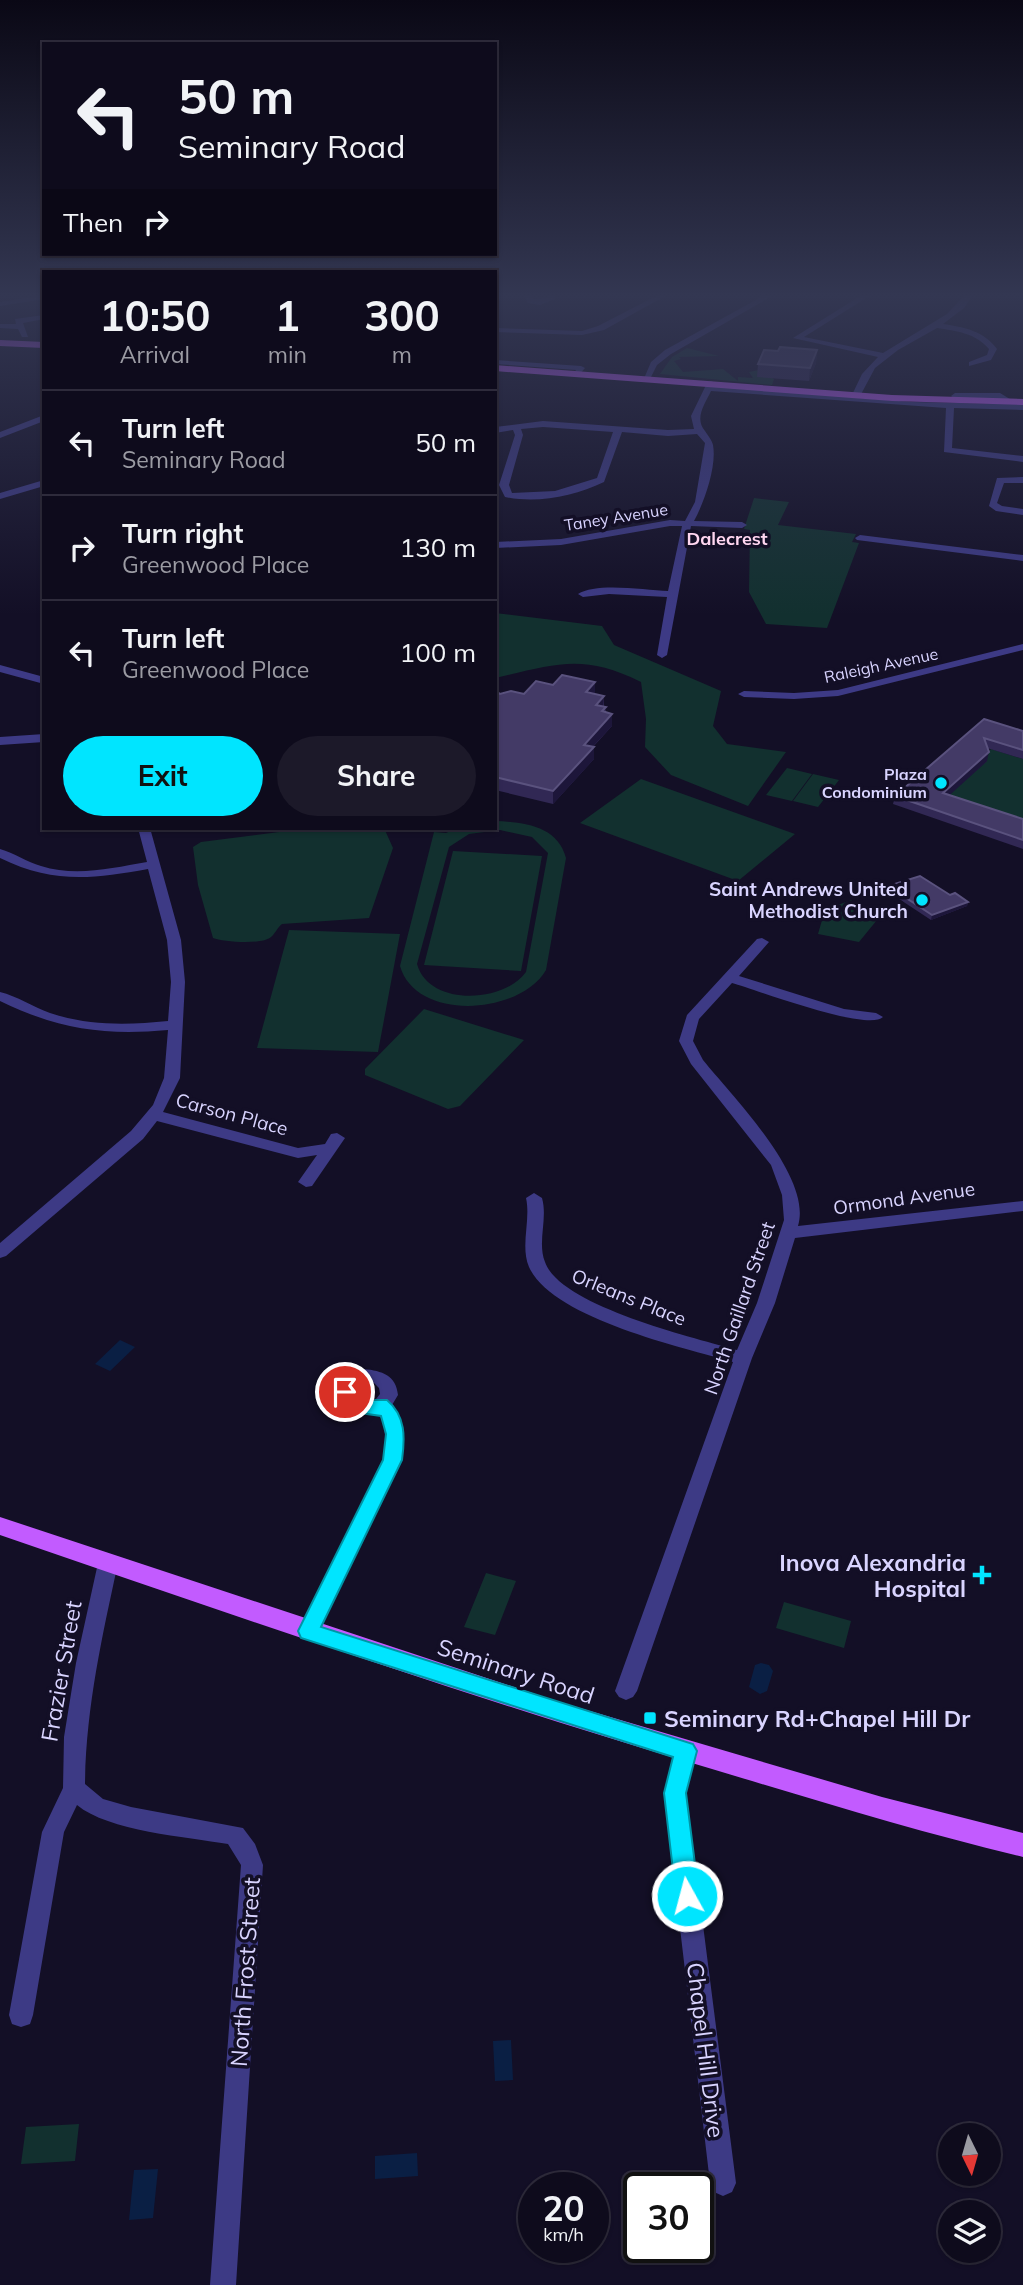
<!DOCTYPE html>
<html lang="en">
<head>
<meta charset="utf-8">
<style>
  body { margin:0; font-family:Mulish,sans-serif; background:#1c1929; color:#f1f3f6; height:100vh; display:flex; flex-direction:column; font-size:26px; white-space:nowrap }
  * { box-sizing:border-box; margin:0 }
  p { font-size:23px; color:#9b9ba3 }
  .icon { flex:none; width:38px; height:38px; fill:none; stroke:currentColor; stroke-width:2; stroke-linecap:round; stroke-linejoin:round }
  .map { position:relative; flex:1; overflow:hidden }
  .details { position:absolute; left:42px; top:270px; width:455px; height:560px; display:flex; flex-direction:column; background:#0e0b1c; border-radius:0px; box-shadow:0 2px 5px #0004,0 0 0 2px #2e2b3b }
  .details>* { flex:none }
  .top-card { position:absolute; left:42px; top:42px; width:455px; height:214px; border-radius:0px; box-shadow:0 2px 5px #0004,0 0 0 2px #2e2b3b; background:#0e0b1c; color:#f1f3f6; overflow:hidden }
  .needle { width:46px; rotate:175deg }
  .fabs { position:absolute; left:938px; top:2123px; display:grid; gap:14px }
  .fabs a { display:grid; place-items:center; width:63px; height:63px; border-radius:50%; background:#0e0b1c; box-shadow:0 2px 5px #0004,0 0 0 2px #2e2b3b; font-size:35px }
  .speed { position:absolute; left:518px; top:2172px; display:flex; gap:14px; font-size:35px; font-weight:700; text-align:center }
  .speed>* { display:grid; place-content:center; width:91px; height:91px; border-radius:50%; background:#0e0b1c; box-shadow:0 2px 5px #0004,0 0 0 2px #2e2b3b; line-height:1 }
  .speed small { font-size:18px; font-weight:400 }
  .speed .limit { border:4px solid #111; border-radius:10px; background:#fff; color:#111 }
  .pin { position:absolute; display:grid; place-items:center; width:60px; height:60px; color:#fff; margin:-30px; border:4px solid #fff; border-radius:50%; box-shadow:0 2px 7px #0007 }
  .me { position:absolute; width:77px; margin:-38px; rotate:353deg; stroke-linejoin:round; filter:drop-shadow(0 0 5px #0008) }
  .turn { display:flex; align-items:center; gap:24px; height:147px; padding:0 21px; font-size:32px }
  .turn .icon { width:91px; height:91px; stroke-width:2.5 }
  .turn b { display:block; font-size:49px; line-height:60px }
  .then { display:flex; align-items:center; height:66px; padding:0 21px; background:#0003; gap:14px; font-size:26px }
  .eta { display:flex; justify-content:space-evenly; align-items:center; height:119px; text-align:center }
  .eta b { font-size:42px; font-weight:700; line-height:49px }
  .button { display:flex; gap:14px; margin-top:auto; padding:14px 21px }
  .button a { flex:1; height:80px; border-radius:42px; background:#00e5ff; color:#111; font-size:28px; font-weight:700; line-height:80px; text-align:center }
  .button a+a { background:#1c1929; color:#f1f3f6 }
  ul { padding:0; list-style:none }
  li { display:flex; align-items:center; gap:21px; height:105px; padding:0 21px; border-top:2px solid #2e2b3b }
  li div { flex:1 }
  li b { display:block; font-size:26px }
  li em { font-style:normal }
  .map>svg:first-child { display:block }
  .green { fill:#12302f; fill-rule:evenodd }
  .water { fill:#0a1f44 }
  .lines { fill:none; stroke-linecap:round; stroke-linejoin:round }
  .minor { fill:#3d3a85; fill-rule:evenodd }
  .major { fill:#c25bff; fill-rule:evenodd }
  .wall { fill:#312854 }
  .shaded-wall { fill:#1d163a }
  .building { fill:#433a66; stroke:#5a527e; stroke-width:2 }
  .route { fill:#00e5ff; stroke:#0095a6; stroke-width:2 }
  .poi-dot { fill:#00e5ff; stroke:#130f26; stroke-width:2.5 }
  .labels { text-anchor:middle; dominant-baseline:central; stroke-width:7; stroke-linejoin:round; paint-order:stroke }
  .far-street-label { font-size:16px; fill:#d9d4ff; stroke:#130f26 }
  .far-poi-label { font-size:16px; font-weight:bold; fill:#d9d4ff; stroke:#130f26; text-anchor:end }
  .far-neighbourhood-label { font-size:18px; font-weight:bold; fill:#ffd6f0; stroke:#130f26 }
  .poi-label { font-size:19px; font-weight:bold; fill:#d9d4ff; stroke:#130f26; text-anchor:end }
  .street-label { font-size:19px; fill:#d9d4ff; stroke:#130f26 }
  .near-poi-label { font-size:23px; font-weight:bold; fill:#d9d4ff; stroke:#130f26; text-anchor:end }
  .near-street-label { font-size:23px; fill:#d9d4ff; stroke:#130f26 }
</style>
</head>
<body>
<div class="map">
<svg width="1023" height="2285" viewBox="0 0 1023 2285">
  <rect width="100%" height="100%" fill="#130f26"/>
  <!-- green -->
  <path class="green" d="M 687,348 L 719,356 L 679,357 L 681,359 L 674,361 L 683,372 L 723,369 L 738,381 L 738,377 L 753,378 L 749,372 L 759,370 L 774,379 L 772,385 L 660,374 L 672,357 Z
    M 754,498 L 789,502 L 778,525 L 856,534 L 852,542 L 859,543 L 827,628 L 766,624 L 749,592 L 750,530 L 744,529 Z
    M 495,613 L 602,626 L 614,645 L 721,691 L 713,726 L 727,744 L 786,752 L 748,806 L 671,775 L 645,747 L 646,719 L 641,682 C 582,653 557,664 495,678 Z
    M 991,749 L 1023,759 L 1023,829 L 938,805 L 987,761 L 982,757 Z
    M 787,768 L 812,774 L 792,801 L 766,795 Z
    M 813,774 L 839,780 L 818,807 L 793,801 Z
    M 641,779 L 795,834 L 738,881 L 580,823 Z
    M 495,821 C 524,822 558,826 566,858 L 546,970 C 520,1015 416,1022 400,966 L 434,832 L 446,833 L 457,828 L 495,828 ZM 500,830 L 532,837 L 548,853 L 526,972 C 504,1003 429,1007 417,964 L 449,847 L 469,834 Z
    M 310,828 L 384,828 L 393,848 L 369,918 L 282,924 C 277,928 275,934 271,937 C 262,945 223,942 213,938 L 198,885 L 193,847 L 201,842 Z
    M 453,851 L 542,856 L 521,971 L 424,965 Z
    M 851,900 L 877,920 L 859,942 L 818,934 L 825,910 Z
    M 289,930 L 400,934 L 378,1052 L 257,1048 Z
    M 424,1009 L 524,1040 L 460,1106 L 448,1109 L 365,1075 L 365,1069 Z
    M 486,1573 L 516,1581 L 495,1635 L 464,1627 Z
    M 784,1602 L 851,1621 L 844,1648 L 776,1628 Z
    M 79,2124 L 75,2161 L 21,2164 L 26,2127 Z"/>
  <!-- water -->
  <path class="water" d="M 120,1340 L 135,1347 L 110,1371 L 95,1364 Z
    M 761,1663 L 769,1665 L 773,1671 L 767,1691 L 760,1694 L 749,1687 L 755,1665 Z
    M 511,2040 L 513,2080 L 495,2081 L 493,2041 Z
    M 417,2153 L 418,2176 L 375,2179 L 375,2156 Z
    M 158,2169 L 153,2218 L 129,2220 L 134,2170 Z"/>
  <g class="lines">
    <!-- minor -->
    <path class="minor" d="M 44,295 L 44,299 L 0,306 L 0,302 Z
      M 523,295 L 531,295 L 534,299 L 547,298 L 547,295 L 555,295 L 555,299 L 540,305 L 528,303 Z
      M 658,295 L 667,295 L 604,330 L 582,335 L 495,332 L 495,328 L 582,331 L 598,326 Z
      M 765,295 L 774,295 L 671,354 L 657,365 L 649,381 L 643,381 L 651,362 L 665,350 Z
      M 862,295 L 871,295 L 804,337 L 883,353 L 947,314 L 965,295 L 973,295 L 964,308 L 943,324 C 964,327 984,331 997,349 L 991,360 L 969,366 L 969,362 L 987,355 L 989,349 C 976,333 956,331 937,328 L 898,350 L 875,368 L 859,398 L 912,402 L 1006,404 L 998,399 L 955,399 L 951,396 L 955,393 L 1000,393 L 1018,404 L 1023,404 L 1023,410 L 954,408 L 952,448 L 1023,456 L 1023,462 L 944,452 L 946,408 L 711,391 C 705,404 694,418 705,431 C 708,436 712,440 713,445 C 717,466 704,503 694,521 L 742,522 L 747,525 L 742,528 L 691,526 L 667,655 L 662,658 L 657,655 L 667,597 L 609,594 L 583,597 L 578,594 C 596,582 645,590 668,591 L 682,526 L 670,526 L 561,545 L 495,548 L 495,542 L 561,539 L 670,520 L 685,521 L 695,502 L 705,443 L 697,434 L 668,436 L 622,432 L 604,482 C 574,496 538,504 505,497 L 499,485 L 515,435 L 513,430 L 495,433 L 495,427 L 543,421 L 668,430 L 694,429 L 691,416 L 707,383 L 711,381 L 715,383 L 714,386 L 851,397 L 862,374 L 878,357 L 793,338 ZM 543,427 L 613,432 L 597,478 L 555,491 L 512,493 L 509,485 L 523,435 L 521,429 Z
      M 44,315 L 44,319 L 23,323 L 28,337 L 22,337 L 18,329 L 0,328 L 0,324 L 16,324 L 15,319 Z
      M 495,360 L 581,366 L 585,368 L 578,376 L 574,374 L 576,370 L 495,364 Z
      M 44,415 L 44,421 L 0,438 L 0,432 Z
      M 1023,477 L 1023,483 L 1004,483 L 997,503 L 1002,506 L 1023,509 L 1023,515 L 996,511 L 989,506 L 997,478 Z
      M 44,480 L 44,486 L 0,499 L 0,493 Z
      M 860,535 L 1023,555 L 1023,561 L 857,540 L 855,538 Z
      M 1023,644 L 1023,650 L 838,696 L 794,699 L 744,697 L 738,694 L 744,691 L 794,693 L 838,690 Z
      M 0,665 L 44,677 L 44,684 L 0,672 Z
      M 44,734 L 44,742 L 0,745 L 0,737 Z
      M 138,828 L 150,828 L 181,940 L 185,982 L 180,1078 L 163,1112 L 298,1148 L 325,1144 L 331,1134 L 337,1133 L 345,1138 L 312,1186 L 306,1187 L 298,1182 L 317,1155 L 298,1158 L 157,1121 L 143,1139 L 6,1256 L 0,1258 L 0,1243 L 131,1131 L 153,1105 L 164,1078 L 168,1030 C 104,1036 58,1029 0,1001 L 0,992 C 17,996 33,1007 50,1013 C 89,1026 128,1025 168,1021 L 171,982 L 167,940 L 148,869 C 92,879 53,884 0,858 L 0,849 C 14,853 27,862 41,866 C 76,877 112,868 147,862 Z
      M 762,938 L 769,942 L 739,976 L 844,1009 L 876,1013 L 883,1017 C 867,1032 757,990 732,983 L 699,1019 L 693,1041 L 703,1060 C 732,1096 813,1177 798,1226 L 1023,1201 L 1023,1211 L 795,1238 L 775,1303 L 752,1358 L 637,1691 L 633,1697 L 626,1700 L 619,1697 L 615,1691 L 733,1362 C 681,1347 552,1318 529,1267 C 520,1246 531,1220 526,1198 L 534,1193 L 542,1198 C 548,1219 537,1242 545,1262 C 560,1306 695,1338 737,1350 L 757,1303 L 784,1220 L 782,1195 L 771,1165 L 691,1064 L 679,1041 L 687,1015 L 757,939 Z
      M 364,1369 C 382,1371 396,1375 398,1395 L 392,1405 C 404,1423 404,1439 402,1460 L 316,1637 L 309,1640 L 302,1637 L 299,1631 L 384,1460 C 385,1443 388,1426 377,1412 C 360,1415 346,1413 336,1397 L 341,1381 ZM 367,1383 L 374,1383 L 379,1388 L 380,1394 L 376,1399 L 363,1401 L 355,1394 L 355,1390 Z
      M 108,1555 L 115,1557 L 118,1563 C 102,1637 86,1708 85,1784 L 103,1799 L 131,1807 L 243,1828 L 255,1844 L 263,1865 L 236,2285 L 210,2285 L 241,1865 L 228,1844 C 187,1837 108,1831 77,1805 L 64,1832 L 33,2015 L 30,2024 L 21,2027 L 12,2024 L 9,2015 L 42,1832 L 63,1788 L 64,1737 L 76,1663 L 98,1563 L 101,1557 Z
      M 686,1741 L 694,1744 L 697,1751 L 686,1792 L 736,2183 L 732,2192 L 723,2196 L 714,2192 L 710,2183 L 664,1792 L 678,1744 Z"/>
    <!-- major -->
    <path class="major" d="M 0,340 L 44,342 L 44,348 L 0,346 Z
      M 495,365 L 892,395 L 1023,399 L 1023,405 L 892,401 L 495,371 Z
      M 0,1517 L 556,1701 L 882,1797 L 1023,1833 L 1023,1857 C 918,1832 815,1800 712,1769 C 472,1698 236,1616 0,1535 Z"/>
  </g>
  <!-- wall -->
  <path class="wall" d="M 817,350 L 816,363 L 809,381 L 757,377 L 758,364 L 778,351 Z
    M 553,685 L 604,696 L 604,706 L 612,726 L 593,747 L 594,759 L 553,804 L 495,790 L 495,690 L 500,694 L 524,694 Z
    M 984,719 L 1023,731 L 1023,759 L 987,748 L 987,761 L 949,795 L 1023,819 L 1023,849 L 893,804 L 895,796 Z
    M 888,886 L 950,895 L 968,902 L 967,906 L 931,920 L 887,891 Z"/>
  <!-- shaded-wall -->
  <path class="shaded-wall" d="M 817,350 L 816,363 L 809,381 L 810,368 Z
    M 595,682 L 595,694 L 586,692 Z
    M 604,696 L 603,708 L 596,705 Z
    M 612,714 L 612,726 L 583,757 L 584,745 Z
    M 594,747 L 594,759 L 553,804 L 553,791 Z
    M 989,752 L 987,761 L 942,802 L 943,793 Z
    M 968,902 L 967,906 L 931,920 L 932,915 Z"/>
  <!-- building -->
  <path class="building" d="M 780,347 L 817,350 L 810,368 L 758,364 L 764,350 L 778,351 Z
    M 562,675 L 595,682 L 586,692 L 604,696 L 596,705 L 606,707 L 602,711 L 612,714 L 584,745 L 594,747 L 553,791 L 495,777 L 495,690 L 500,694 L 511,691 L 524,694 L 536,681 L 553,685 Z
    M 984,719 L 1023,731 L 1023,750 L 984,738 L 989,752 L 943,793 L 1023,819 L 1023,840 L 895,796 Z
    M 920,876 L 950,895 L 955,893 L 968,902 L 932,915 L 888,886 Z"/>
  <!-- sky -->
  <linearGradient id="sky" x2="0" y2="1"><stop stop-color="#0a0815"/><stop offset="0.48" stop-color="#333752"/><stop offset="1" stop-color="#333752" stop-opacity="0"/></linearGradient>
  <rect width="1023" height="615" fill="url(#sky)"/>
  <!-- route -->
  <path class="route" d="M 345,1385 L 351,1387 L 359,1400 L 387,1400 C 406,1416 405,1438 402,1460 L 321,1627 L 693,1744 L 697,1751 L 686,1793 L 699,1896 L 696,1903 L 687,1907 L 679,1903 L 676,1896 L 664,1793 L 673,1757 L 301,1638 L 298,1631 L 383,1460 L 386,1434 L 381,1416 L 346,1411 L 335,1392 Z"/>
  <!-- markers -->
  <g class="poi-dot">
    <circle cx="941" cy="783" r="7"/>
    <circle cx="922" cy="900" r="7"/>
    <path d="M978.5 1564.5h7v7h7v7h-7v7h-7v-7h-7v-7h7z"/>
    <rect x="643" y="1711" width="14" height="14" rx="3.5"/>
  </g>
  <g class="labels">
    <!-- far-street labels -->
    <g class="far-street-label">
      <text transform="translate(616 517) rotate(-9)">Taney Avenue</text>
      <text transform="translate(881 665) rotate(-12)">Raleigh Avenue</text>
    </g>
    <!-- far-poi labels -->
    <g class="far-poi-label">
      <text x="927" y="774">Plaza<tspan x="927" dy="18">Condominium</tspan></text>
    </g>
    <!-- far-neighbourhood labels -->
    <g class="far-neighbourhood-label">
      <text x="727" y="538">Dalecrest</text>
    </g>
    <!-- poi labels -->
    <g class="poi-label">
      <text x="908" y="889">Saint Andrews United<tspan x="908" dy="22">Methodist Church</tspan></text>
    </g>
    <!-- street labels -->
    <g class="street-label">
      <text transform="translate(232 1114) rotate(15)">Carson Place</text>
      <text transform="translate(904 1198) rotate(-8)">Ormond Avenue</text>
      <text transform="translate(629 1297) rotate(22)">Orleans Place</text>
      <text transform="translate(739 1308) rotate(-71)">North Gaillard Street</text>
    </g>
    <!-- near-poi labels -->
    <g class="near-poi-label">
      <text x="966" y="1562">Inova Alexandria<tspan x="966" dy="26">Hospital</tspan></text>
      <text x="664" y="1718" text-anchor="start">Seminary Rd+Chapel Hill Dr</text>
    </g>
    <!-- near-street labels -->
    <g class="near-street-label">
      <text transform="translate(61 1671) rotate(-80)">Frazier Street</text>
      <text transform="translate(516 1671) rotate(18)">Seminary Road</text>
      <text transform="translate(245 1972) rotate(-86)">North Frost Street</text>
      <text transform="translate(706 2050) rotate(83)">Chapel Hill Drive</text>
    </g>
  </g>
</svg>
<div class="fabs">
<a><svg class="needle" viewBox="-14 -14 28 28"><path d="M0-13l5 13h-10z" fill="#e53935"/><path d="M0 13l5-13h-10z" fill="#9b9ba3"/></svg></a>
<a><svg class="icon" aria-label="layers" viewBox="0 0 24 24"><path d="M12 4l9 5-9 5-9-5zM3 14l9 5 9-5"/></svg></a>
</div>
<div class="speed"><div>20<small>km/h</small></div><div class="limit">30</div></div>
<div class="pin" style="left:345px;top:1392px;background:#d93025"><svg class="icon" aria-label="arrive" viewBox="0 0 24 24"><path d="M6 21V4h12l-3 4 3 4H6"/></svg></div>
<svg class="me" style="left:687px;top:1896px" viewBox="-20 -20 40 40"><circle r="17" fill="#00e5ff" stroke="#fff" stroke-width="3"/><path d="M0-11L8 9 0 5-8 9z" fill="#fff"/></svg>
<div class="top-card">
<div class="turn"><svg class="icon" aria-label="left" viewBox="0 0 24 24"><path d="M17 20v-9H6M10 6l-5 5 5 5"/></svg><div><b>50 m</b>Seminary Road</div></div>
<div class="then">Then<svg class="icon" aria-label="right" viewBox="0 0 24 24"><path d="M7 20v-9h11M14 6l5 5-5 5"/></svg></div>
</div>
<section class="details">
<div class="eta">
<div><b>10:50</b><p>Arrival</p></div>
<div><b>1</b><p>min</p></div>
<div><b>300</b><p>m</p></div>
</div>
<ul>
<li><svg class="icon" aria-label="left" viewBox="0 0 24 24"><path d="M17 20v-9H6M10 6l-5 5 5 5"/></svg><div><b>Turn left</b><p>Seminary Road</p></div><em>50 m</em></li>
<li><svg class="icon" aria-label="right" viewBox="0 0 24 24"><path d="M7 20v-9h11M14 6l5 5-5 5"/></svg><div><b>Turn right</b><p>Greenwood Place</p></div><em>130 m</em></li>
<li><svg class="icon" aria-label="left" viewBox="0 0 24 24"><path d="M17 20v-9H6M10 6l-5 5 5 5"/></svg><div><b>Turn left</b><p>Greenwood Place</p></div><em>100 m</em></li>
</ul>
<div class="button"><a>Exit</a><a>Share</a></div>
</section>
</div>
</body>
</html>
